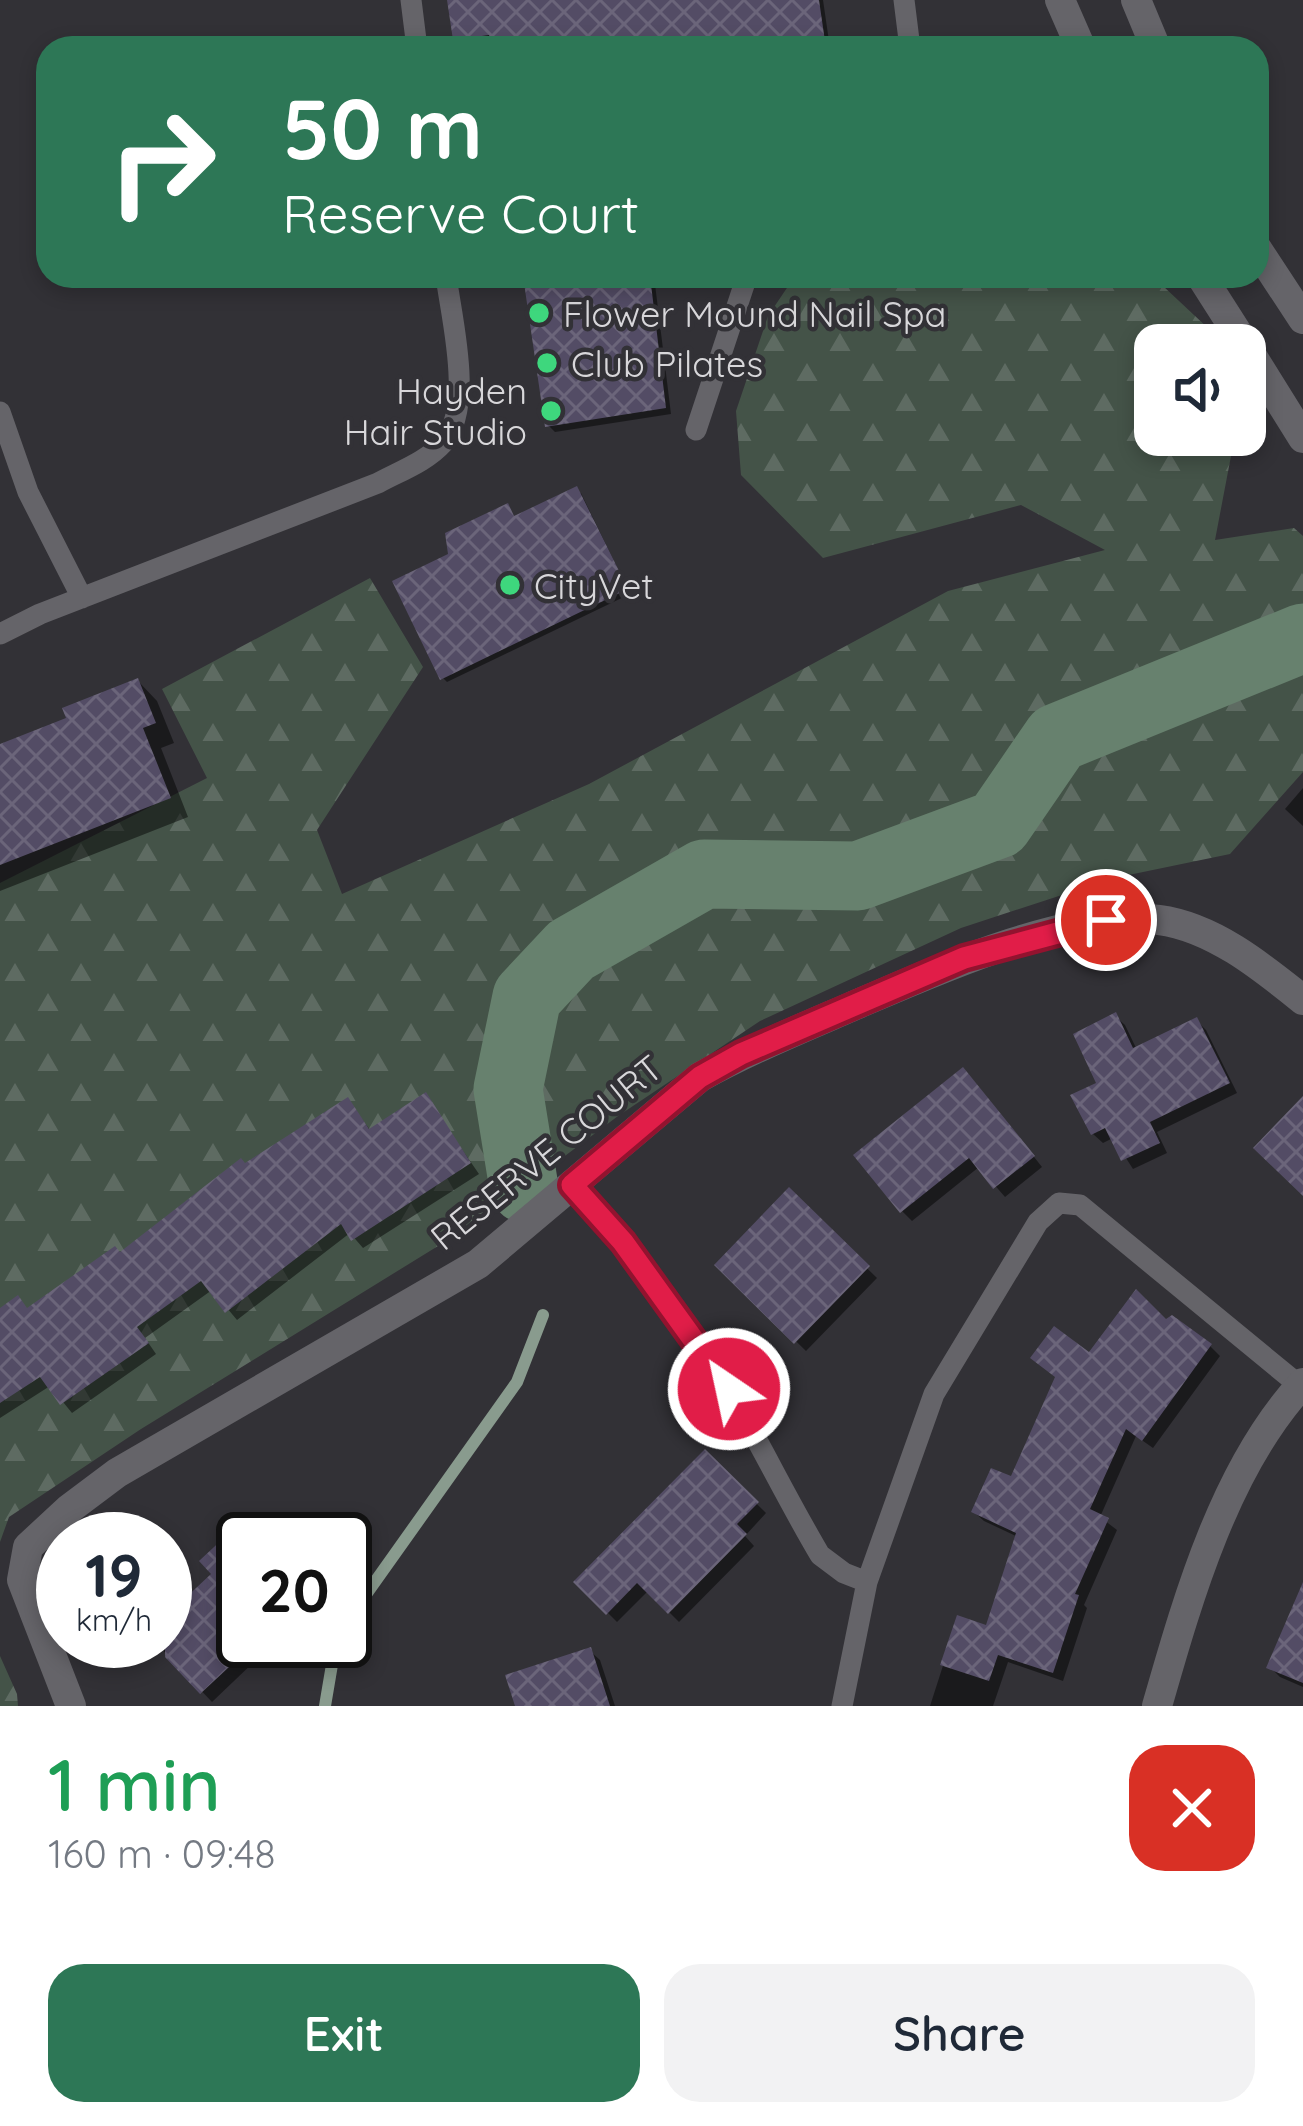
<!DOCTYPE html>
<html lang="en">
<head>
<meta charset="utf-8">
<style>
  body { margin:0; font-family:Quicksand,sans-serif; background:#f2f2f3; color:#1f2937; height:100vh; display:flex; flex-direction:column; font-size:45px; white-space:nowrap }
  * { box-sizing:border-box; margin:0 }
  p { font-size:39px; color:#747a83 }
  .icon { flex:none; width:66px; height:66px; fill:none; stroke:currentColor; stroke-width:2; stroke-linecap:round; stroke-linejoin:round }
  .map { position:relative; height:1706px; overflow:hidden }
  .drawer { display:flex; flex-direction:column; background:#fff; flex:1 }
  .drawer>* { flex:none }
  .top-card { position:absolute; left:36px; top:36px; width:1233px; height:252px; border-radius:36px; box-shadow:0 6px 18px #0003; background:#2d7756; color:#fff; overflow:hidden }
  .buttons { position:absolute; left:1134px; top:324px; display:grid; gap:24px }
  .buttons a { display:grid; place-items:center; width:132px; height:132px; border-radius:24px; background:#fff; box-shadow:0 6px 18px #0003; font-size:60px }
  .speed { position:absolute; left:36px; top:1512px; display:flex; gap:24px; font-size:60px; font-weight:700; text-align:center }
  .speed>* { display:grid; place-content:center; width:156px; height:156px; border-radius:50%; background:#fff; box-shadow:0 6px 18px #0003; line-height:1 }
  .speed small { font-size:30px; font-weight:400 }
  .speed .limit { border:6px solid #111; border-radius:18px; background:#fff; color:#111 }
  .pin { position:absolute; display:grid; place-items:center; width:102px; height:102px; color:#fff; margin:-51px; border:6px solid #fff; border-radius:50%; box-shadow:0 3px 12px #0007 }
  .me { position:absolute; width:132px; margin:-66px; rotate:326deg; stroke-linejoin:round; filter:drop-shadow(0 0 9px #0008) }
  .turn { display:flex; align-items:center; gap:42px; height:252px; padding:0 48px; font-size:54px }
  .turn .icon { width:156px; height:156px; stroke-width:2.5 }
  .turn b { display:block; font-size:84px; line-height:102px }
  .round { display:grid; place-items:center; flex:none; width:126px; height:126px; border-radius:36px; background:#f2f2f3 }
  .headline { display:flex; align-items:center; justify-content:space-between; height:204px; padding:0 48px }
  h1 { font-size:72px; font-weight:600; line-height:90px; color:#1e9e55 }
  .cta { display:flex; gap:24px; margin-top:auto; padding:24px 48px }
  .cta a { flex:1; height:138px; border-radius:36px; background:#2d7756; color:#fff; font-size:48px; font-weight:600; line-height:138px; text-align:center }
  .cta a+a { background:#f2f2f3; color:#1f2937 }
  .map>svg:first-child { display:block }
  .forest { fill:url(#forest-firs) }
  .shadow { fill:#0007 }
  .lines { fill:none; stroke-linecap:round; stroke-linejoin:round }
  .stream { stroke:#899b8e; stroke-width:12 }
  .river { stroke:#67816e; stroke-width:69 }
  .building { fill:url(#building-cross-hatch) }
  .lane { stroke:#656469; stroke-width:21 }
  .street { stroke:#656469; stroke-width:30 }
  .secondary { stroke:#656469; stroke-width:30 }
  .route-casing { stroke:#92132f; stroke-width:30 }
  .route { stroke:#e11d48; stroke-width:21 }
  .poi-dot { fill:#3ed77d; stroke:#323136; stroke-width:4.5 }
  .labels { text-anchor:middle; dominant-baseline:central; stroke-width:9; stroke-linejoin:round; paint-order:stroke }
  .poi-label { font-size:36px; fill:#d8d7da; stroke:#323136; text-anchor:start }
  .street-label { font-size:36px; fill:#d8d7da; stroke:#323136 }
</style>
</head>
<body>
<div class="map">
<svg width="1303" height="1706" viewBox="0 0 1303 1706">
  <defs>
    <pattern id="forest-firs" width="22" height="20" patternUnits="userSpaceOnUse" patternTransform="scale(3)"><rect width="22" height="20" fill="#445348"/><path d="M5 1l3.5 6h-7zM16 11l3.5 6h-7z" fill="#5e6b62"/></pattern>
    <pattern id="building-cross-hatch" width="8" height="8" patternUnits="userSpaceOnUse" patternTransform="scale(3)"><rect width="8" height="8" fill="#534c65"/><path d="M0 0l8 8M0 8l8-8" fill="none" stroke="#6b657a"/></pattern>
  </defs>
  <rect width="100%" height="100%" fill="#323136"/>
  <!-- forest -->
  <path class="forest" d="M 795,276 L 1160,276 L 1163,286 L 1226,345 L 1155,345 L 1155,435 L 1235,435 L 1215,540 L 1294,528 L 1303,536 L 1303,772 L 1230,854 L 1114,878 L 961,928 L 760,1021 L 618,1116 L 477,1222 L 141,1429 L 9,1517 L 0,1542 L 0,883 L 207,778 L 162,689 L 370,578 L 423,667 L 317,830 L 342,894 L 589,784 L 948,591 L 1105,550 L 1021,505 L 823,558 L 741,475 L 736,411 L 768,316 Z
    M 0,1656 L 17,1694 L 18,1706 L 0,1706 Z"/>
  <!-- shadow -->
  <path class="shadow" d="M 450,0 L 823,0 L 830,48 L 494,48 L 493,41 L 462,45 L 455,38 Z
    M 527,276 L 654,276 L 671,414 L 555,432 L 548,425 Z
    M 581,493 L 630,594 L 447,682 L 443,678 L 451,555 L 515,519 Z
    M 138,681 L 157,701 L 174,743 L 161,748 L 188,817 L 0,891 L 0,748 L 70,720 Z
    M 1303,788 L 1303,826 L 1285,809 Z
    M 1115,1016 L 1125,1025 L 1137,1050 L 1196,1020 L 1206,1030 L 1237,1093 L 1157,1132 L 1167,1153 L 1133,1169 L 1113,1138 L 1103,1143 L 1093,1134 Z
    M 973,1080 L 1042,1167 L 1005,1197 L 979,1167 L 912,1221 L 902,1211 Z
    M 425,1096 L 479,1174 L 363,1248 L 350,1233 L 237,1320 L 212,1290 L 145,1338 L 156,1354 L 72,1413 L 50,1386 L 0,1418 L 0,1312 L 29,1310 L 120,1255 L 245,1166 L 347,1100 L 371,1131 Z
    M 789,1192 L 877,1278 L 806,1351 L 718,1265 Z
    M 1166,1323 L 1210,1346 L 1220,1356 L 1153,1448 L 1136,1436 L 1100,1517 L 1117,1530 L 1084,1605 L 1087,1608 L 1063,1681 L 1008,1662 L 993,1706 L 930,1706 L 958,1619 L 987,1629 L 1018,1537 L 984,1521 L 974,1512 L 1012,1480 L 1090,1356 Z
    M 705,1453 L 766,1513 L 745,1536 L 754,1546 L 679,1622 L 648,1591 L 617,1622 L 577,1582 Z
    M 243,1548 L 243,1641 L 276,1641 L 212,1702 L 154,1641 L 165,1641 L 165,1621 Z
    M 1303,1588 L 1303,1687 L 1280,1677 L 1270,1667 Z
    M 590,1651 L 600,1660 L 615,1706 L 518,1706 Z"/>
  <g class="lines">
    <!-- stream -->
    <path class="stream" d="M 345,1624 L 517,1382 L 543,1315
      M 325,1706 L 336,1641"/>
    <!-- river -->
    <path class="river" d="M 524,1188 L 508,1089 L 527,997 L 571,950 L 704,874 L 858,876 L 998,824 L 1057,738 L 1303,638"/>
  </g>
  <!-- building -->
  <path class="building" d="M 447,0 L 819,0 L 826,48 L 491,48 L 489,35 L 453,40 Z
    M 523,276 L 650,276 L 666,408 L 545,427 Z
    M 577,486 L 628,589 L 440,680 L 392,581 L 448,554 L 445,533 L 508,503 L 514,516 Z
    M 138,678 L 156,723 L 143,728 L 171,798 L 0,865 L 0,744 L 66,718 L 62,708 Z
    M 1116,1012 L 1133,1048 L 1197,1017 L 1230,1083 L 1150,1122 L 1160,1143 L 1121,1161 L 1105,1128 L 1091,1135 L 1070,1095 L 1096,1083 L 1073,1034 Z
    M 963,1067 L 1035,1156 L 993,1189 L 969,1158 L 900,1213 L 853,1155 Z
    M 426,1092 L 471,1163 L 351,1241 L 341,1224 L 225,1313 L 201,1281 L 137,1327 L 149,1343 L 60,1405 L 40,1377 L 0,1403 L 0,1308 L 18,1295 L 27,1308 L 115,1246 L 120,1252 L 241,1158 L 245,1163 L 348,1097 L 369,1129 Z
    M 1303,1096 L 1303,1196 L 1253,1148 Z
    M 789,1187 L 870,1266 L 794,1344 L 714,1265 Z
    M 1136,1289 L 1166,1319 L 1172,1315 L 1212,1344 L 1142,1441 L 1126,1429 L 1090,1509 L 1109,1518 L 1075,1594 L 1079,1595 L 1053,1673 L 998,1655 L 989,1681 L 940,1665 L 957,1615 L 986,1625 L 1016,1533 L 971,1512 L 991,1468 L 1011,1476 L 1055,1377 L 1030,1358 L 1054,1326 L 1089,1352 Z
    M 705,1449 L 759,1502 L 737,1524 L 747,1534 L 668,1614 L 637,1583 L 606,1615 L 573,1582 Z
    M 243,1520 L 243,1654 L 200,1694 L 165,1657 L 165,1617 L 211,1574 L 199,1561 Z
    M 1303,1582 L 1303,1683 L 1266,1668 Z
    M 591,1647 L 610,1706 L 515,1706 L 505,1675 Z"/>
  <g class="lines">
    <!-- lane -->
    <path class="lane" d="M 411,0 L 417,48
      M 904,0 L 910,48
      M 0,412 L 28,492 L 82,598
      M 696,430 L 747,276
      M 0,634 L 40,614 L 378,483 C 400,471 426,462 443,443 C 474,406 452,321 446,276
      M 572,1185 C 629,1250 687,1317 730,1392 C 761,1445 788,1501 820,1555 L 844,1573 L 867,1582
      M 842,1706 L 867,1582 L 934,1394 L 1038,1222 L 1059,1203 L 1080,1205 L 1300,1386"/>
    <!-- street -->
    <path class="street" d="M 71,1706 L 22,1580 L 28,1547 L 69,1509 L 117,1473 L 478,1264 L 700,1077 C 749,1050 800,1029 851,1007 C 932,972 1071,909 1159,920 C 1213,927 1262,967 1303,1000"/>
    <!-- secondary -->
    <path class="secondary" d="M 1060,0 L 1081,48
      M 1136,0 L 1156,48
      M 1257,249 L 1303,319
      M 1201,276 L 1245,345
      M 1245,345 L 1303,438
      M 1157,1706 C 1188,1598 1225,1467 1303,1383"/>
  </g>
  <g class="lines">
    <defs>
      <path id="route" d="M 729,1389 L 623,1242 L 572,1185 L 700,1077 L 741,1054 L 964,958 L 1106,920"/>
    </defs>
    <!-- route casing -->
    <use href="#route" class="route-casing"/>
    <!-- route -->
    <use href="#route" class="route"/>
  </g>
  <!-- markers -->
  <g class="poi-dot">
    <circle cx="539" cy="313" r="12"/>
    <circle cx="547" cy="363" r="12"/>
    <circle cx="551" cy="411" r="12"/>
    <circle cx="510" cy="585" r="12"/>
  </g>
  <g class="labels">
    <!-- poi labels -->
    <g class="poi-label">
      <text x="563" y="313">Flower Mound Nail Spa</text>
      <text x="571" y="363">Club Pilates</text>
      <text x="527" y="390" text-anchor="end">Hayden<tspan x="527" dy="41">Hair Studio</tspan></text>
      <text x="534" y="585">CityVet</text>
    </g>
    <!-- street labels -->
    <g class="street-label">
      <text transform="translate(546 1152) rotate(-39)">RESERVE COURT</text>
    </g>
  </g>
</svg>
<div class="buttons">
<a><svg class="icon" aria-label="sound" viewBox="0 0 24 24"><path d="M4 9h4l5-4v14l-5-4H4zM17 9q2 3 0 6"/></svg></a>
</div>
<div class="speed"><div>19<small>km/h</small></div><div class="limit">20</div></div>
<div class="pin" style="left:1106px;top:920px;background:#d93025"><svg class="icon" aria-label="arrive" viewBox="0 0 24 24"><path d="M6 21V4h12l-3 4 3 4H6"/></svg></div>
<svg class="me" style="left:729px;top:1389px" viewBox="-20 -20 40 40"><circle r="17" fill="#e11d48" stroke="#fff" stroke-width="3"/><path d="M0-11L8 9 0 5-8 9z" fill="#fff"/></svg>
<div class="top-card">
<div class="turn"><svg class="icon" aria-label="right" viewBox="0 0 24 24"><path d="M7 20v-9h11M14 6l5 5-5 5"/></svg><div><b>50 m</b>Reserve Court</div></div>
</div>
</div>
<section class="drawer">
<div class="headline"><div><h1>1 min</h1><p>160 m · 09:48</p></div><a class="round" style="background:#d93025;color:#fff"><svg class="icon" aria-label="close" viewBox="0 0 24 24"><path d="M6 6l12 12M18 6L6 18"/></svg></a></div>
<div class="cta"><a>Exit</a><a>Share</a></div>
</section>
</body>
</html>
